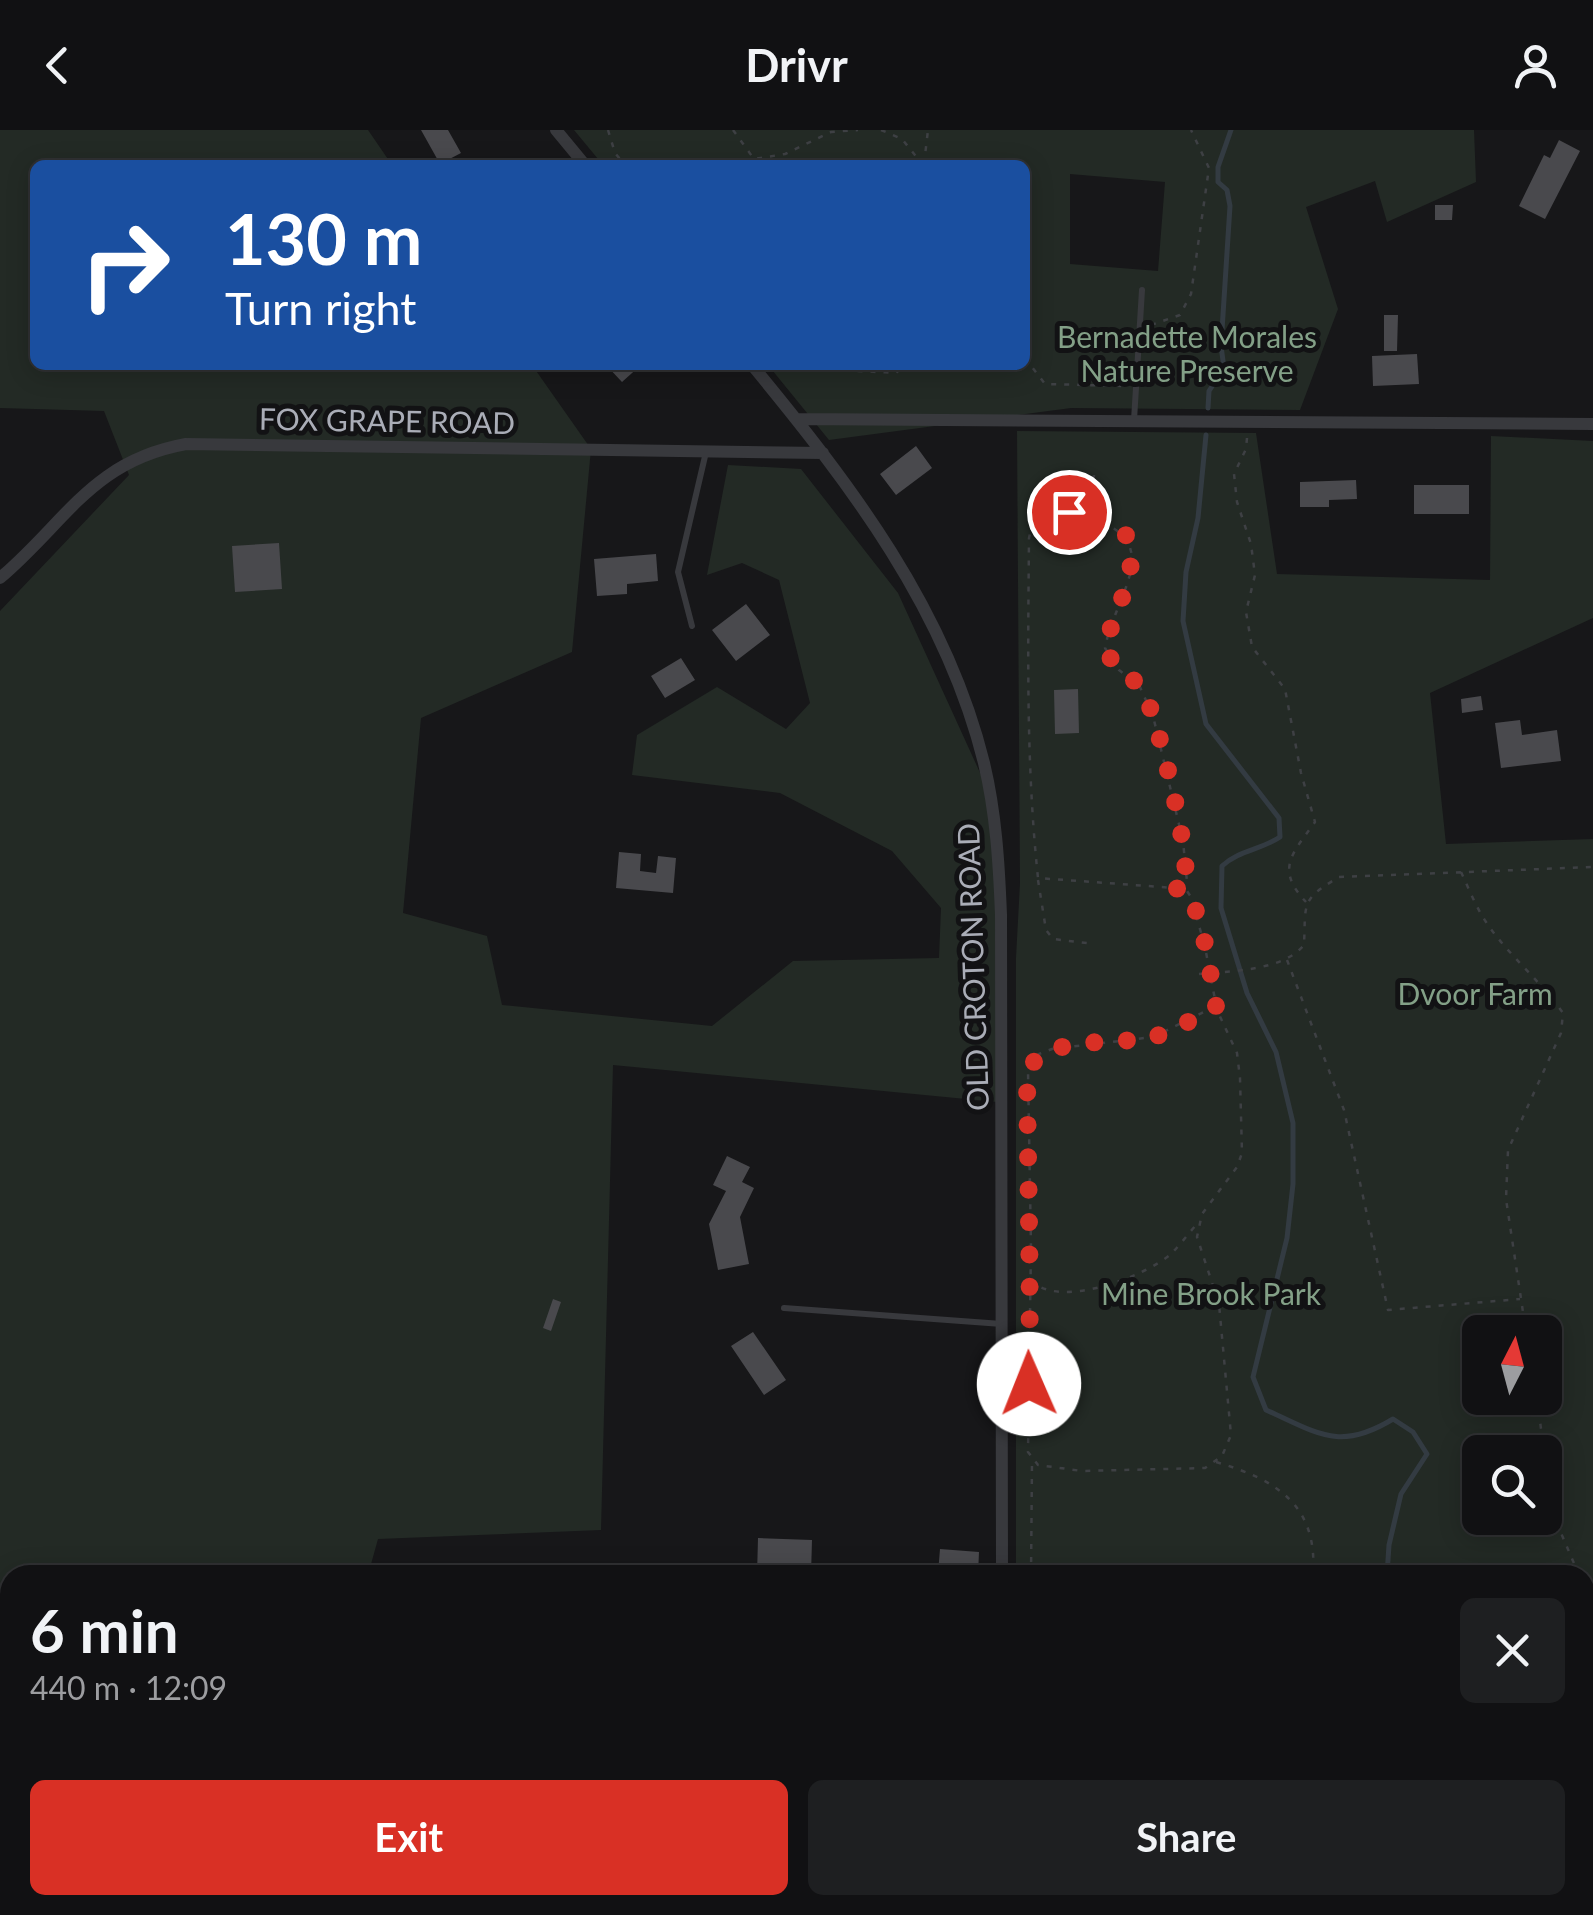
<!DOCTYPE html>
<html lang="en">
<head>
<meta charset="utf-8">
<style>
  body { margin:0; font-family:Lato,sans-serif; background:#1e1f21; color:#f1f3f6; height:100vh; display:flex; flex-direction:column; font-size:38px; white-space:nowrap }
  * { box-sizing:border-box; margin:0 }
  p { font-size:32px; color:#9c9da0 }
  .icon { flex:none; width:55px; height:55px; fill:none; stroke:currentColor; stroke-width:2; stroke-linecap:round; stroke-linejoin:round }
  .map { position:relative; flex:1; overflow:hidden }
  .drawer { position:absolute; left:0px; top:1435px; width:1595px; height:350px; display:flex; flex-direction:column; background:#111113; border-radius:30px 30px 0 0; box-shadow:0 5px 25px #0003,0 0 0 2px #303133 }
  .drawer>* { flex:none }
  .hud { position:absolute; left:30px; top:30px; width:1000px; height:210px; border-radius:15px; box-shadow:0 5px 25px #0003,0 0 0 2px #303133; background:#1a4fa0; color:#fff; overflow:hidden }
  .needle { width:65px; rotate:6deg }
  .fabs { position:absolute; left:1462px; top:1185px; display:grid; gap:20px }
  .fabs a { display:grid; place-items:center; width:100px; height:100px; border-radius:15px; background:#111113; box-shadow:0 5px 25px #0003,0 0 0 2px #303133; font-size:50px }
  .pin { position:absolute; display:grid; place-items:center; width:85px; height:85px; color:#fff; margin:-42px; border:5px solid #fff; border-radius:50%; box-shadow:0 2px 10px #0007 }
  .me { position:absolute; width:110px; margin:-55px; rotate:359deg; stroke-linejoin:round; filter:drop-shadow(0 0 8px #0008) }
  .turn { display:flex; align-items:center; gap:35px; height:210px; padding:0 30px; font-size:45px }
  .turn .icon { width:130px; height:130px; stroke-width:2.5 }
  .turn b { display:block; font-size:70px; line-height:85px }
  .round { display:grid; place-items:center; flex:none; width:105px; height:105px; border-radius:15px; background:#1e1f21 }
  .summary { display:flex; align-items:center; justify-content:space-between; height:170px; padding:0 30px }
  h1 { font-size:60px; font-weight:700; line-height:75px }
  .cta { display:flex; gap:20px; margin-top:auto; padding:20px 30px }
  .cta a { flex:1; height:115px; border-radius:15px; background:#d93025; color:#fff; font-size:40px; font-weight:700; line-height:115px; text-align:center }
  .cta a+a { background:#1e1f21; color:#f1f3f6 }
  header { display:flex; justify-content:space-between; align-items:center; height:130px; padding:0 30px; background:#111113; font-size:45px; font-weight:700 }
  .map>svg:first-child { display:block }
  .green { fill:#232a25; fill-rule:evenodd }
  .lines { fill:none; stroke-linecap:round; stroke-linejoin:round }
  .stream { stroke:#333b42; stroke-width:5 }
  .building { fill:#49494d }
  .path { stroke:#3e4044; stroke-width:2.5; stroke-dasharray:5 8; stroke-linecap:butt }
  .service { stroke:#38393d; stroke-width:6 }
  .minor { stroke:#38393d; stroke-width:12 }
  .secondary { stroke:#47484d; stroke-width:18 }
  .route { stroke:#d93025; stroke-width:18; stroke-dasharray:0 32.4 }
  .labels { text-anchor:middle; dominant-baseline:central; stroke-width:10; stroke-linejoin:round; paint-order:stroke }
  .park-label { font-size:30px; fill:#83a087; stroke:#121214 }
  .street-label { font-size:30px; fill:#aaadb7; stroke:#121214 }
</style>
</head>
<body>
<header><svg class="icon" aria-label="back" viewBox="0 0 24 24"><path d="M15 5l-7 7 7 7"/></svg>Drivr<svg class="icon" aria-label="person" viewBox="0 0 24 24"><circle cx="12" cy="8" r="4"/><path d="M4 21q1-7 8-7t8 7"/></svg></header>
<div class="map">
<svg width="1593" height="1785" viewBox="0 0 1593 1785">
  <rect width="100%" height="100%" fill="#171719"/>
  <!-- green -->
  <path class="green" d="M 0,0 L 368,0 L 392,35 L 35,35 L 35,235 L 532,235 L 591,319 L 572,522 L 421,588 L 403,783 L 487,806 L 502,875 L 712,896 L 793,831 L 939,828 L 941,778 L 892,721 L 780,663 L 632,645 L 637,605 L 717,557 L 786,599 L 810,573 L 779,450 L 742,433 L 707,445 L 728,335 L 801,339 L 898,463 L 992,669 L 997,824 L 997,972 L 613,935 L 601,1400 L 378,1409 L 368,1445 L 10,1445 L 10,1465 L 0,1464 L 0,481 L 129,345 L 104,281 L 0,278 Z
    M 574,0 L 1474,0 L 1476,52 L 1387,92 L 1375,51 L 1306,77 L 1338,179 L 1300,280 L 1071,278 L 829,310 L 768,235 L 1025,235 L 1025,35 L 603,35 ZM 1070,44 L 1165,52 L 1158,141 L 1070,134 Z
    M 1017,301 L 1256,303 L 1277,444 L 1490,450 L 1491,306 L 1593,311 L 1593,488 L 1430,563 L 1446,714 L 1593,709 L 1593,1785 L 1013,1785 L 1013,1775 L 1585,1775 L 1585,1445 L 1016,1445 L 1016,828 L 1020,753 ZM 1480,1202 L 1545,1202 L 1545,1268 L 1480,1268 ZM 1480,1322 L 1545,1322 L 1545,1388 L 1480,1388 Z
    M 159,1775 L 259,1775 L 264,1785 L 161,1785 Z
    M 529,1775 L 675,1775 L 673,1785 L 530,1785 Z"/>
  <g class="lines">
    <!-- stream -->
    <path class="stream" d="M 1208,278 L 1209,261 L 1224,238 L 1221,216 L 1230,76 L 1227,60 L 1218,52 L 1218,37 L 1231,0
      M 1206,305 L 1198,388 L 1186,442 L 1183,491 L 1206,594 L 1279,688 L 1280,707 C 1261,720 1239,720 1222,736 L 1221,778 L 1247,863 L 1276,922 L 1293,993 L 1293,1054 L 1287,1108 L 1253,1247 L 1266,1280 C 1318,1303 1339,1322 1393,1289 L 1413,1302 L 1427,1324 L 1401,1364 L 1389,1415 L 1387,1445
      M 1532,1775 L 1538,1785"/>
  </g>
  <!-- building -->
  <path class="building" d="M 421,0 L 448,0 L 461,23 L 440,34 Z
    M 1559,10 L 1580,21 L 1545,89 L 1519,76 L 1544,25 L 1550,28 Z
    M 1435,75 L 1453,75 L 1452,90 L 1435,90 Z
    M 1384,185 L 1398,185 L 1397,221 L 1384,221 Z
    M 1417,224 L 1419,254 L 1373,256 L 1372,226 Z
    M 606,235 L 641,235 L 622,252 Z
    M 916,316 L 932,338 L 896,365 L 880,344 Z
    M 1356,350 L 1357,369 L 1329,370 L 1329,377 L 1300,377 L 1300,352 Z
    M 1414,355 L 1469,355 L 1469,384 L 1414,384 Z
    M 279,413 L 282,459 L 235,462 L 232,416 Z
    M 656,424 L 658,451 L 627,454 L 627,464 L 597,466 L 594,429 Z
    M 746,474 L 770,505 L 736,531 L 712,500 Z
    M 681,528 L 695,550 L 665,568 L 651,546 Z
    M 1078,559 L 1079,603 L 1055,604 L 1054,560 Z
    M 1481,566 L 1483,580 L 1462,583 L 1461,569 Z
    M 1520,590 L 1522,605 L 1557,600 L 1561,631 L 1501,638 L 1495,593 Z
    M 619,722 L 641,724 L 640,741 L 656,743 L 658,726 L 676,728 L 673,763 L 616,758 Z
    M 727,1026 L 750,1037 L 742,1052 L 754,1058 L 740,1087 L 749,1134 L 718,1140 L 709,1094 L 726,1061 L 713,1055 Z
    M 553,1169 L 561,1172 L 551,1201 L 543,1198 Z
    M 753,1202 L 786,1250 L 764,1265 L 731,1216 Z
    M 758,1408 L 812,1410 L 811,1445 L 757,1445 Z
    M 940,1419 L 979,1422 L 978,1445 L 938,1443 Z
    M 466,1437 L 466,1445 L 399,1445 L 399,1438 Z
    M 84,1775 L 117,1775 L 115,1785 L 82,1785 Z"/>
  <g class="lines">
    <!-- path -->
    <path class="path" d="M 608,0 L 615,23 L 625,35
      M 733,0 L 754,29 L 785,24 L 831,2 L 858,0
      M 881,0 L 902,9 L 923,35
      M 924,34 L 928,0
      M 1151,195 L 1180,185 L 1191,164 L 1209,38 L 1191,0
      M 1025,228 L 1045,254 L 1125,256
      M 833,235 L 841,240 L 896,243 L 905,235
      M 1247,308 L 1246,319 L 1234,344 L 1237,372 L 1251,414 L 1255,445 L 1246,482 L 1252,517 L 1285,559 L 1301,643 L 1315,692 C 1292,724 1275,739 1306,772
      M 1094,345 L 1090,388 L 1044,382 L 1032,395 L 1029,408 C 1028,522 1026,634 1038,748 L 1175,758 L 1187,761 L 1191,767 L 1205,817 L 1217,880 L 1237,923 L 1240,948 L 1242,1023 L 1237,1037 L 1202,1084 L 1197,1107 L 1219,1174 L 1231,1305 L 1222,1326 L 1205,1338 L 1082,1341 L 1038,1335 L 1028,1322 L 1031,1117 L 1028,940 L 1039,924 L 1052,919 L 1153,907 L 1216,876
      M 1090,388 C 1168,412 1115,464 1105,518 L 1119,540 L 1140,557 L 1153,586 L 1183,711 L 1187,752 L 1182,757
      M 1461,742 C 1469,759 1476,777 1486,792 C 1508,825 1540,850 1563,883 L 1561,903 L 1508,1020 L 1506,1069 L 1526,1202
      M 1038,750 L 1046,800 L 1053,809 L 1094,814
      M 1287,830 L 1344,980 L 1388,1180 L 1520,1169
      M 1199,844 C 1230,841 1283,841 1304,815 C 1306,773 1300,770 1339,747 L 1593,737
      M 1031,1150 C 1058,1180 1144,1147 1171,1124 C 1180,1115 1188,1104 1197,1094
      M 1537,1268 L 1544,1322
      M 1545,1329 L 1552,1382 L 1579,1445
      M 1216,1332 C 1277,1350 1318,1375 1313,1445
      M 1031,1445 L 1032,1332
      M 1585,1460 L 1593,1478
      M 1142,1775 L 1151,1785
      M 1483,1775 L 1488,1785"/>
    <!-- service -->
    <path class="service" d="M 1134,290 L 1142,160
      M 692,496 L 678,442 L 706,322
      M 784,1178 L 1002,1194"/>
    <!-- minor -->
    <path class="minor" d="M 556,0 L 585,35
      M 752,235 C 851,355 946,479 984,633 C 996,683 999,734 1001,785 L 1002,1445
      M 796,289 L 1593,294
      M 0,448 C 67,391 92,331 186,314 L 823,323
      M 0,1739 L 5,1738
      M 673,1785 L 676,1775
      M 1001,1785 L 1001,1775"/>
    <!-- secondary -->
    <path class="secondary" d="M 0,1496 L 10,1497
      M 864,1775 L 881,1785"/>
  </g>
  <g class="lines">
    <!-- route -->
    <path class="route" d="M 1029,1254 C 1031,1151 1028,1049 1027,946 C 1036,903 1117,916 1153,907 C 1174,901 1197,887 1216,876 L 1206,817 L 1192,767 L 1187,761 L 1175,758 L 1184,757 C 1194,737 1158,588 1144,563 C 1134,545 1113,539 1105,518 C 1110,489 1150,423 1121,400 C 1107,389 1085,387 1069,382"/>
  </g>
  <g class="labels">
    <!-- park labels -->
    <g class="park-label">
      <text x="1187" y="206">Bernadette Morales<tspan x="1187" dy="34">Nature Preserve</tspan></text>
      <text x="1475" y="863">Dvoor Farm</text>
      <text x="1211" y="1163">Mine Brook Park</text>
    </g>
    <!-- street labels -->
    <g class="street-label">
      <text transform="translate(387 290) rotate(1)">FOX GRAPE ROAD</text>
      <text transform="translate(972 837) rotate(-92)">OLD CROTON ROAD</text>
    </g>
  </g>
</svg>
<div class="fabs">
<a><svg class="needle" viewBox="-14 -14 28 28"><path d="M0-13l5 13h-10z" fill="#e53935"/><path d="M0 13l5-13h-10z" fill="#9c9da0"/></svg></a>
<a><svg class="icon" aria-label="search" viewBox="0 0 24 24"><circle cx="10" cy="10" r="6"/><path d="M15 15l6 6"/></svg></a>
</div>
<div class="pin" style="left:1069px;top:382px;background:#d93025"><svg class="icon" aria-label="arrive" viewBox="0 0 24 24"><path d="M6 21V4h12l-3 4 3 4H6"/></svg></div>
<svg class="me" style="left:1029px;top:1254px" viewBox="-20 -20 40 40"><circle r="19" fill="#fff"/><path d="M0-13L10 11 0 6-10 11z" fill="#d93025"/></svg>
<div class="hud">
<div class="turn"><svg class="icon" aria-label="right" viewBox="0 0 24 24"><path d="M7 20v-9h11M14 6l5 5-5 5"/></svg><div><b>130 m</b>Turn right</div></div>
</div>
<section class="drawer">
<div class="summary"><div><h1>6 min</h1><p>440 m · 12:09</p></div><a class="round"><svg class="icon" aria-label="close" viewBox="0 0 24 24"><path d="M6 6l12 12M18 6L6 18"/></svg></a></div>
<div class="cta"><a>Exit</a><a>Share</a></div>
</section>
</div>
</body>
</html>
